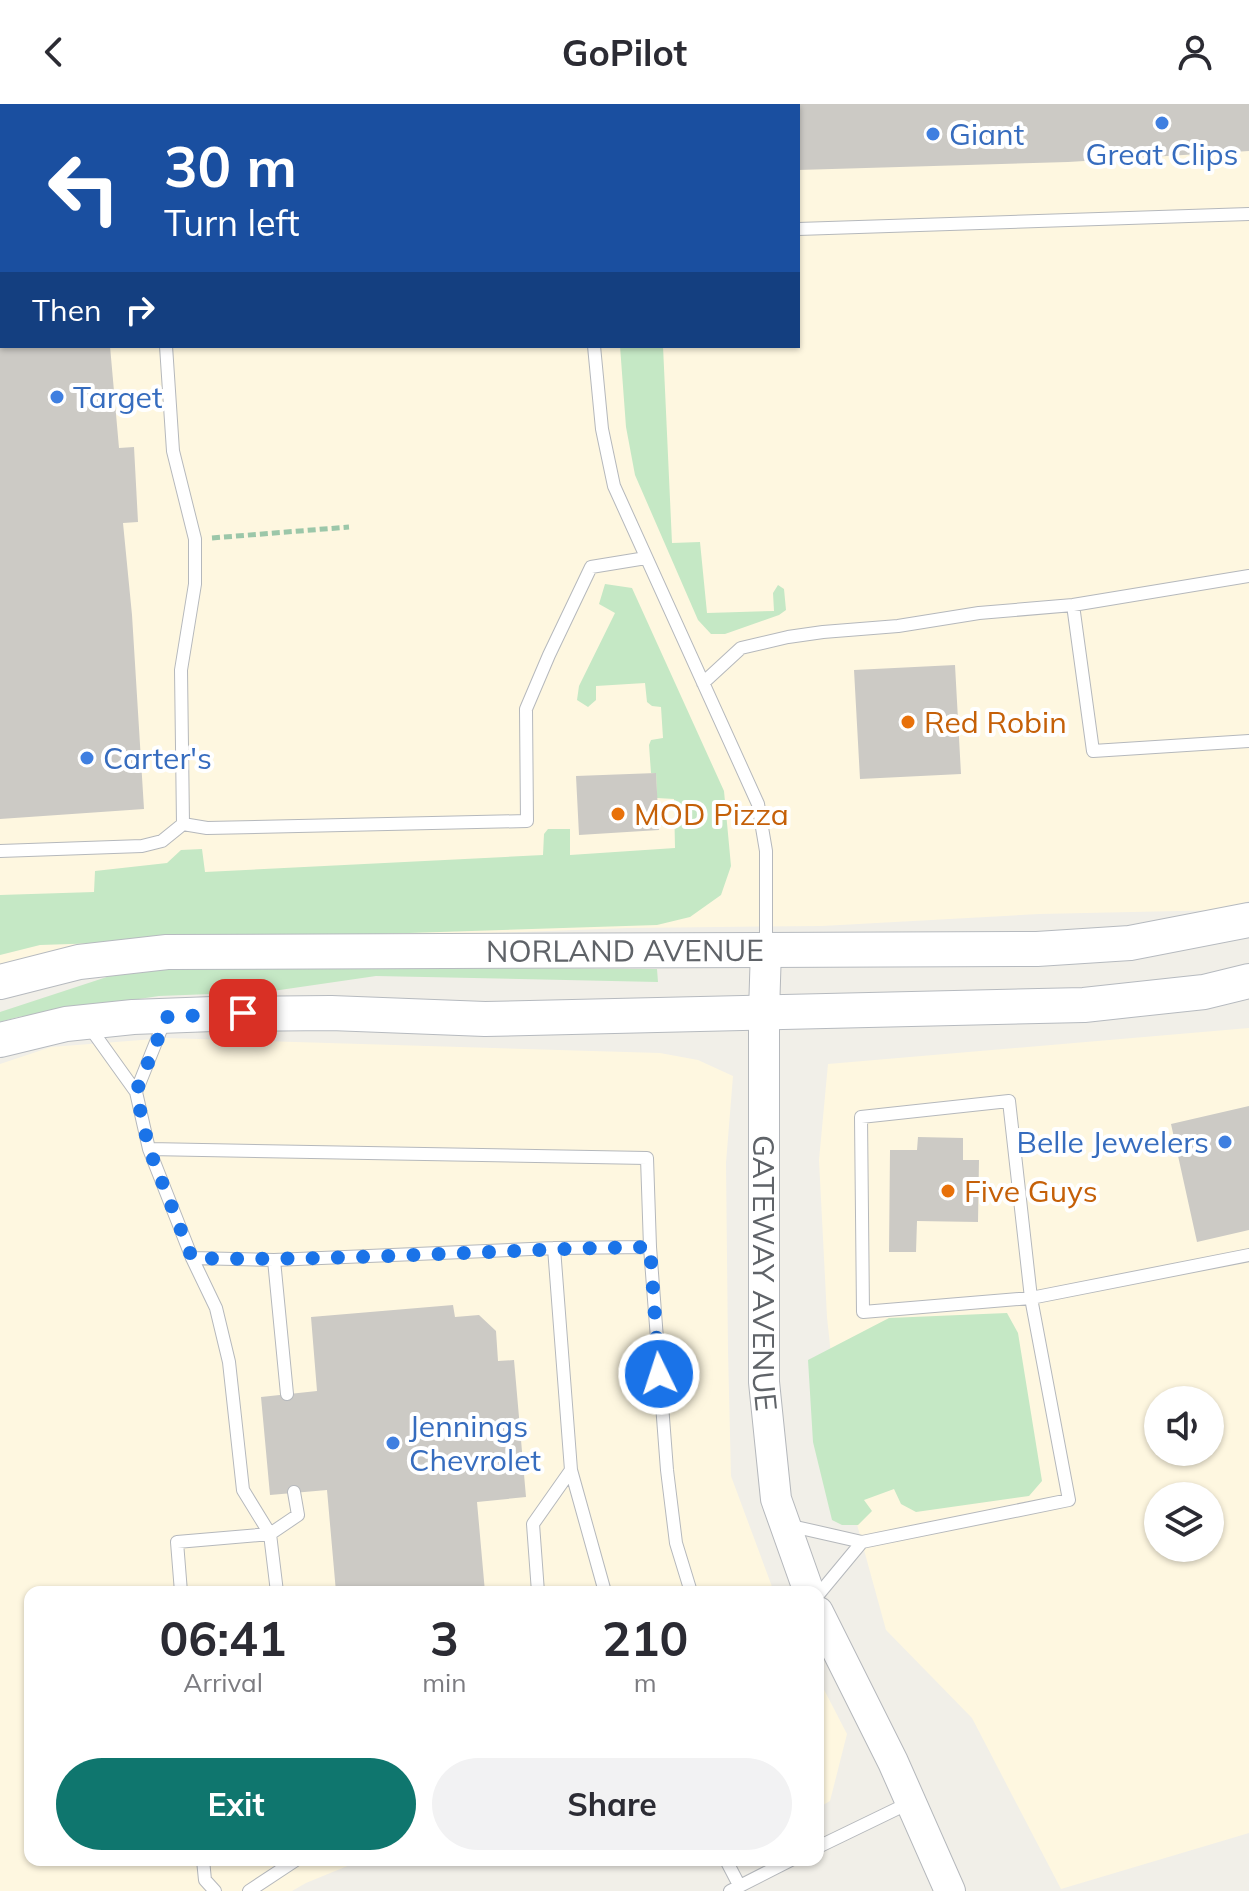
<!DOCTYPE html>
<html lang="en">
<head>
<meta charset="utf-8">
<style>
  body { margin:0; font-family:Mulish,sans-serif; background:#f2f2f3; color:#2b2b33; height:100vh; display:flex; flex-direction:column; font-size:30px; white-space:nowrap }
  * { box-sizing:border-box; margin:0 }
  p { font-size:26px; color:#7c7c81 }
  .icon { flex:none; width:44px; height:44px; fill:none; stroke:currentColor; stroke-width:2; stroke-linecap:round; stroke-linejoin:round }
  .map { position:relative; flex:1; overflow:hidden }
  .details { position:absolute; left:24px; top:1482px; width:800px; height:280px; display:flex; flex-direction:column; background:#fff; border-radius:16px; box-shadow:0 2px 6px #0004 }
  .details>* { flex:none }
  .hud { position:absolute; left:0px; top:0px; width:800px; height:244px; box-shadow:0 2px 6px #0004; background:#1a4fa0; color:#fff; overflow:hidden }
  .fabs { position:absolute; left:1144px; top:1282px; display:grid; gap:16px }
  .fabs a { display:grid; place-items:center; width:80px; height:80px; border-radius:50%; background:#fff; box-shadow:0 2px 6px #0004; font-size:40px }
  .pin { position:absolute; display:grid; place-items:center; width:68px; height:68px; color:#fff; margin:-34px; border-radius:16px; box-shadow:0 4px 12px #0006 }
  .me { position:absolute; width:88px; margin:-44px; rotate:356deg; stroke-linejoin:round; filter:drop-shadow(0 0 6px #0008) }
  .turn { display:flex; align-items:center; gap:28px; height:168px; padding:0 32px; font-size:36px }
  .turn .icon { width:104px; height:104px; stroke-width:2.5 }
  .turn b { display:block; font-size:56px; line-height:68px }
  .then { display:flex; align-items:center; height:76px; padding:0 32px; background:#0003; gap:16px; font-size:30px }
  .eta { display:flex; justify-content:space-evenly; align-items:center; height:136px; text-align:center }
  .eta b { font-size:48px; font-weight:700; line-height:56px }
  .primary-button { display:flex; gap:16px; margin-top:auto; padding:16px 32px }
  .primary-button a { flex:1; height:92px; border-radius:48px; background:#0f766e; color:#fff; font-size:32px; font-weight:700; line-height:92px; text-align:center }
  .primary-button a+a { background:#f2f2f3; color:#2b2b33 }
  header { display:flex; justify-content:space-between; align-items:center; height:104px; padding:0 32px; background:#fff; font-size:36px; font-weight:700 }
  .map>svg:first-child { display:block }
  .commercial { fill:#fef7e0; fill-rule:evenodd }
  .green { fill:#c5e8c5 }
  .building { fill:#cccac5 }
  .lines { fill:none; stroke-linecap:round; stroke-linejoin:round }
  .service-casing { stroke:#b5b8bc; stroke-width:14 }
  .tertiary-casing { stroke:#b5b8bc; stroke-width:32 }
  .secondary-casing { stroke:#b6babf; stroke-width:36 }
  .path { stroke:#9cc7a9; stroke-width:5; stroke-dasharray:8 4; stroke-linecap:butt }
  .service { stroke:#fff; stroke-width:12 }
  .tertiary { stroke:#fff; stroke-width:30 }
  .secondary { stroke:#fff; stroke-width:34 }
  .route { stroke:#1a73e8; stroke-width:14; stroke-dasharray:0 25.2 }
  .shop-dot { fill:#3f7fe0; stroke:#fff; stroke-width:3 }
  .food-dot { fill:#e8710a; stroke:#fff; stroke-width:3 }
  .labels { text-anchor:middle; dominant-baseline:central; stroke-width:8; stroke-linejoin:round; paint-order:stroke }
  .shop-label { font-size:30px; fill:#366cbe; stroke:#fff; text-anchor:start }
  .food-label { font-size:30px; fill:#c56008; stroke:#fff; text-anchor:start }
  .street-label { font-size:30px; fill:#5f6368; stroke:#fff }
</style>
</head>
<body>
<header><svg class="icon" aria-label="back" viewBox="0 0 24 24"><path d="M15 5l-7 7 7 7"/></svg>GoPilot<svg class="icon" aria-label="person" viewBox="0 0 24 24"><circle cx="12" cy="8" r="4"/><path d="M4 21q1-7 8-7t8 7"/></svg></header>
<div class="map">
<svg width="1249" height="1787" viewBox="0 0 1249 1787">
  <rect width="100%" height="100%" fill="#f1efe8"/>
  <!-- commercial -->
  <path class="commercial" d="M 0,0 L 1249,0 L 1249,797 L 1226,806 L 1039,810 L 822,822 L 628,824 L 82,844 L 0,865 ZM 2,2 L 798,2 L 798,242 L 2,242 Z
    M 1249,924 L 1249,1729 L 1061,1785 L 972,1614 L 886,1526 L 844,1373 L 827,1213 L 819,1056 L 828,960 ZM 1158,1296 L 1210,1296 L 1210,1348 L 1158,1348 ZM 1158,1392 L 1210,1392 L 1210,1444 L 1158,1444 Z
    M 167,934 L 660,949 L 698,956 L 733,972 L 726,1059 L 728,1247 L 731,1372 L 774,1488 L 30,1488 L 30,1756 L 362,1756 L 306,1779 L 292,1787 L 0,1787 L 0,960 L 51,943 Z
    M 818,1574 L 847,1630 L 830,1697 L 818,1704 Z"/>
  <!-- green -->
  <path class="green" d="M 620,242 L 663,242 L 672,439 L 700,438 L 707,509 L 774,507 L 773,489 L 778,481 L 784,485 L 786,506 L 779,511 L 725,530 L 711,530 L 698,516 L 635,371 L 626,323 Z
    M 605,480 L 632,484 L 724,687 L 731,762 L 721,791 L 690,813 L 657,821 L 40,841 L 0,851 L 0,791 L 94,788 L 95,767 L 167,759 L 181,746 L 202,745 L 205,768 L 543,751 L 544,730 L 548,725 L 570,725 L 570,751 L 675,744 L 674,695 L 657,694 L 656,669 L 651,669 L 649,641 L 651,636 L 663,634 L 661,603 L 652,602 L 647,598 L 645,579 L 596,582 L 596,596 L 588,603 L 577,596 L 579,582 L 615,509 L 599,500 Z
    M 203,863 L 657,865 L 658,878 L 376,872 L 266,888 L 159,892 L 18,913 L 0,918 L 0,908 L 119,869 Z
    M 1007,1209 L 1018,1229 L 1042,1377 L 1029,1392 L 916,1408 L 901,1400 L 894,1385 L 864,1396 L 872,1407 L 858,1421 L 842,1421 L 832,1416 L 813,1338 L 808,1256 L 889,1214 Z"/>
  <!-- building -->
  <path class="building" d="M 798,0 L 1249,0 L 1249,47 L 1068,58 L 798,66 Z
    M 0,242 L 110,242 L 119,344 L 134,343 L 138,418 L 123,419 L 132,511 L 144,705 L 0,715 Z
    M 955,561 L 961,670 L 860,675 L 854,566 Z
    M 656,669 L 659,726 L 579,731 L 576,672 Z
    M 1249,1002 L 1249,1126 L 1197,1138 L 1171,1020 Z
    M 918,1033 L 963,1034 L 963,1056 L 979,1056 L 978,1118 L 917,1117 L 916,1148 L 889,1148 L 890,1046 L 917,1046 Z
    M 453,1201 L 455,1213 L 479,1211 L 496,1227 L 498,1257 L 514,1256 L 526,1393 L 477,1398 L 485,1488 L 336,1488 L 327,1386 L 270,1391 L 261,1293 L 317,1287 L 311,1213 Z"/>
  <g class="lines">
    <defs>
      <path id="service" d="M 151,0 L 151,2
        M 585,0 L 585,2
        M 798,125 L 1249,110
        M 594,242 L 602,325 L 614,382 L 758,700 L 766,747 L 766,845
        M 1073,501 L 1093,647 L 1249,637
        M 703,579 L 741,544 L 788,533 L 823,528 L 898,522 L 979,509 L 1073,501 L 1249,472
        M 183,720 L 207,724 L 527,717 L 526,605 L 549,551 L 591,463 L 646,454
        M 0,747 L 142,742 L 162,737 L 183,720 L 181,566 L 195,480 L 195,435 L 173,347 L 166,242
        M 88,921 L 136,988 L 149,1045
        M 136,988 L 166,913
        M 192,1154 L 274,1156 L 554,1144
        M 274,1156 L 287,1290
        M 787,1421 L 862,1438 L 1069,1396 L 1031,1194 L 1009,997 L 861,1013 L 863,1208 L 1031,1194 L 1249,1151
        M 181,1488 L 177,1438 L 270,1430 L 298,1411 L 294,1388
        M 277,1488 L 270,1430 L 243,1386 L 229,1258 L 216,1204 L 192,1154 L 149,1045 L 647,1054 L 650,1143
        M 538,1488 L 533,1420 L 571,1366
        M 605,1488 L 571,1366 L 554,1144 L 650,1143 L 667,1366 L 676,1439 L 691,1488
        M 818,1491 L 862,1438
        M 818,1743 L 911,1698
        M 203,1756 L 205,1776 L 215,1787
        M 726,1756 L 739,1781
        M 249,1787 L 296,1756
        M 730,1787 L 791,1756"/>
      <g id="tertiary">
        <path id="s1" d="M 766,845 L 764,908 L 764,1278 L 776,1395 L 809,1488"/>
        <path d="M 818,1508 L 893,1658 L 950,1787"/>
      </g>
      <g id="secondary">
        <path id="s2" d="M 0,878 L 79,858 L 167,848 L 1037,845 L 1130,839 L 1249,816"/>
        <path d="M 0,936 L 66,920 L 133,913 L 213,910 L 331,909 L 485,915 L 1084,901 L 1204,888 L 1249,877"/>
      </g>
    </defs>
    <!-- service casing -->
    <use href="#service" class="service-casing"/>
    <!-- tertiary casing -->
    <use href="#tertiary" class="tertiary-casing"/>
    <!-- secondary casing -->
    <use href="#secondary" class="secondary-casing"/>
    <!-- path -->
    <path class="path" d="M 212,434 L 349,423"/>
    <!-- service -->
    <use href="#service" class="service"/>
    <!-- tertiary -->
    <use href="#tertiary" class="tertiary"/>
    <!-- secondary -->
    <use href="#secondary" class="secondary"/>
  </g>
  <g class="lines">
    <!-- route -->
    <path class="route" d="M 243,909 L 167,913 L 136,988 L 149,1045 L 192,1154 C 345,1158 497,1145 650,1143 L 659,1270"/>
  </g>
  <!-- markers -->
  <g class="shop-dot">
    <circle cx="1162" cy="19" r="8"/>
    <circle cx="933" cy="30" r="8"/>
    <circle cx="57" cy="293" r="8"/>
    <circle cx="87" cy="654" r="8"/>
    <circle cx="1225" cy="1038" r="8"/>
    <circle cx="393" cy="1339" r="8"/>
  </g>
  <g class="food-dot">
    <circle cx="908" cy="618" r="8"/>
    <circle cx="618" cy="710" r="8"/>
    <circle cx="948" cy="1087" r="8"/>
  </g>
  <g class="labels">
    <!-- shop labels -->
    <g class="shop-label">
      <text x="949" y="30">Giant</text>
      <text x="1162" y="50" text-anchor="middle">Great Clips</text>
      <text x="73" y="293">Target</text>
      <text x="103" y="654">Carter's</text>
      <text x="1209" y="1038" text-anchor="end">Belle Jewelers</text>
      <text x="409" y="1322">Jennings<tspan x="409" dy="34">Chevrolet</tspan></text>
    </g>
    <!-- food labels -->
    <g class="food-label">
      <text x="924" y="618">Red Robin</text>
      <text x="634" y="710">MOD Pizza</text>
      <text x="964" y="1087">Five Guys</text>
    </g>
    <!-- street labels -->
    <g class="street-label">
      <text stroke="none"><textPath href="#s2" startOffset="628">NORLAND AVENUE</textPath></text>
      <text stroke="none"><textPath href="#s1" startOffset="324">GATEWAY AVENUE</textPath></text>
    </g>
  </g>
</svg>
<div class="fabs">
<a><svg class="icon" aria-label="sound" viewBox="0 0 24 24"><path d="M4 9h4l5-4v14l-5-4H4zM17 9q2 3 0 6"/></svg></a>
<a><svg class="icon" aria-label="layers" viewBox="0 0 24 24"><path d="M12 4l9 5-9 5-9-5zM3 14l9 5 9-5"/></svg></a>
</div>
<div class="pin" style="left:243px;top:909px;background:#d93025"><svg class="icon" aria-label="arrive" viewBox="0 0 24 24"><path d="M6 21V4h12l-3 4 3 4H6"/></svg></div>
<svg class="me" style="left:659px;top:1270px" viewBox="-20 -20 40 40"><circle r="17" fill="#1a73e8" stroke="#fff" stroke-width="3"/><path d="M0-11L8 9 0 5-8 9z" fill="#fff"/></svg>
<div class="hud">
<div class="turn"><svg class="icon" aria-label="left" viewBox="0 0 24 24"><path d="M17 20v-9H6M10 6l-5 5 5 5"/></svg><div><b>30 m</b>Turn left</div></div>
<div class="then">Then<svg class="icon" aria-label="right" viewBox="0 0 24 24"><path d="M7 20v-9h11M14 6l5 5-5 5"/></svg></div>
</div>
<section class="details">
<div class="eta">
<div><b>06:41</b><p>Arrival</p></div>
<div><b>3</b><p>min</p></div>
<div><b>210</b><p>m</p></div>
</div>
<div class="primary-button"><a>Exit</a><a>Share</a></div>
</section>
</div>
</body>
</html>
